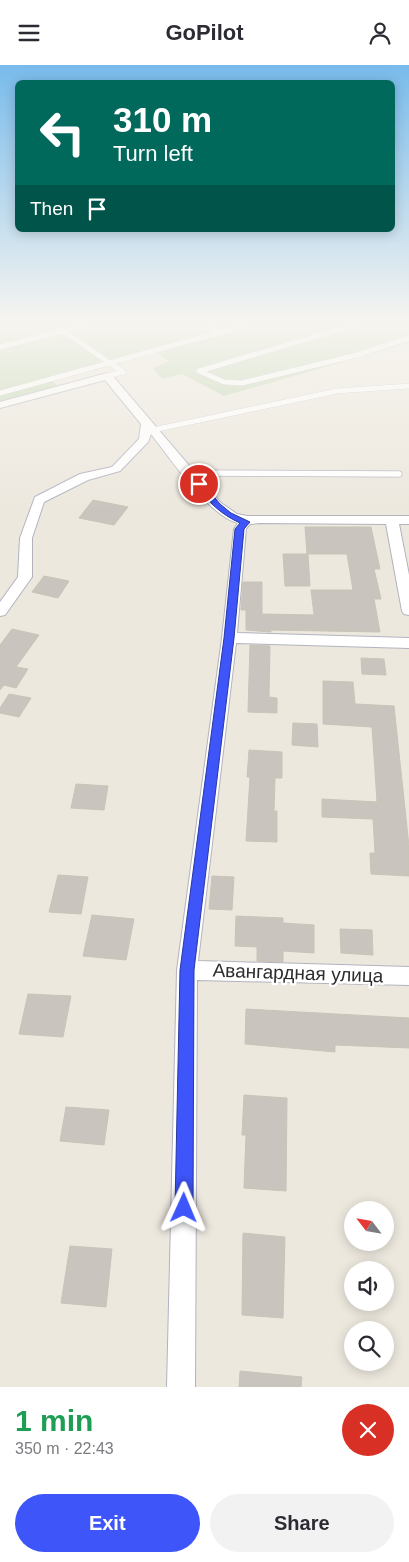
<!DOCTYPE html>
<html lang="en">
<head>
<meta charset="utf-8">
<style>
  body { margin:0; font-family:Helvetica,sans-serif; background:#f2f2f3; color:#2b2b33; height:100vh; display:flex; flex-direction:column; font-size:19px; white-space:nowrap }
  * { box-sizing:border-box; margin:0 }
  p { font-size:16px; color:#7c7c81 }
  .icon { flex:none; width:28px; height:28px; fill:none; stroke:currentColor; stroke-width:2; stroke-linecap:round; stroke-linejoin:round }
  .map { position:relative; height:1322px; overflow:hidden }
  .details { display:flex; flex-direction:column; background:#fff; flex:1 }
  .details>* { flex:none }
  .banner { position:absolute; left:15px; top:15px; width:380px; height:152px; border-radius:8px; box-shadow:0 2px 12px #0003; background:#00695c; color:#fff; overflow:hidden }
  .needle { width:32px; rotate:301deg }
  .controls { position:absolute; left:344px; top:1136px; display:grid; gap:10px }
  .controls a { display:grid; place-items:center; width:50px; height:50px; border-radius:50%; background:#fff; box-shadow:0 2px 12px #0003; font-size:25px }
  .pin { position:absolute; display:grid; place-items:center; width:42px; height:42px; color:#fff; margin:-21px; border:2px solid #fff; border-radius:50%; box-shadow:0 1px 5px #0007 }
  .me { position:absolute; width:55px; margin:-28px; rotate:1deg; stroke-linejoin:round; filter:drop-shadow(0 0 4px #0008) }
  .turn { display:flex; align-items:center; gap:18px; height:105px; padding:0 15px; font-size:22px }
  .turn .icon { width:65px; height:65px; stroke-width:2.5 }
  .turn b { display:block; font-size:35px; line-height:42px }
  .then { display:flex; align-items:center; height:48px; padding:0 15px; background:#0003; gap:10px; font-size:19px }
  .round { display:grid; place-items:center; flex:none; width:52px; height:52px; border-radius:26px; background:#f2f2f3 }
  .head { display:flex; align-items:center; justify-content:space-between; height:85px; padding:0 15px }
  h1 { font-size:30px; font-weight:700; line-height:38px; color:#1e9e55 }
  .primary-button { display:flex; gap:10px; margin-top:auto; padding:10px 15px }
  .primary-button a { flex:1; height:58px; border-radius:30px; background:#3e55fa; color:#fff; font-size:20px; font-weight:700; line-height:58px; text-align:center }
  .primary-button a+a { background:#f2f2f3; color:#2b2b33 }
  header { display:flex; justify-content:space-between; align-items:center; height:65px; padding:0 15px; background:#fff; font-size:22px; font-weight:700 }
  .map>svg:first-child { display:block }
  .cemetery { fill:#c3d7b5 }
  .building { fill:#c9c4bd; stroke:#c9c4b7 }
  .lines { fill:none; stroke-linecap:round; stroke-linejoin:round }
  .lane-far1-casing { stroke:#b2b3bf; stroke-width:5.5 }
  .lane-casing { stroke:#b2b3bf; stroke-width:7 }
  .street-casing { stroke:#b2b3bf; stroke-width:2 }
  .lane-far1 { stroke:#fff; stroke-width:5 }
  .lane { stroke:#fff; stroke-width:5.5 }
  .street { fill:#fff; fill-rule:evenodd }
  .route { fill:#3e55fa; stroke:#2837a2 }
  .labels { text-anchor:middle; dominant-baseline:central; stroke-width:5; stroke-linejoin:round; paint-order:stroke }
  .near-street-label { font-size:19px; fill:#2c2c2c; stroke:#fff }
</style>
</head>
<body>
<header><svg class="icon" aria-label="menu" viewBox="0 0 24 24"><path d="M4 6h16M4 12h16M4 18h16"/></svg>GoPilot<svg class="icon" aria-label="person" viewBox="0 0 24 24"><circle cx="12" cy="8" r="4"/><path d="M4 21q1-7 8-7t8 7"/></svg></header>
<div class="map">
<svg width="409" height="1322" viewBox="0 0 409 1322">
  <rect width="100%" height="100%" fill="#ede8de"/>
  <!-- cemetery -->
  <path class="cemetery" d="M 0,259 L 409,259 L 409,278 L 224,331 L 182,309 L 162,314 L 153,303 L 169,296 L 152,284 L 50,311 L 57,321 L 0,338 Z"/>
  <!-- building -->
  <path class="building" d="M 93,435 L 128,442 L 114,460 L 79,453 Z
    M 305,462 L 371,462 L 380,504 L 374,504 L 381,534 L 374,534 L 380,567 L 271,565 L 271,567 L 246,565 L 246,545 L 241,545 L 243,517 L 262,517 L 262,549 L 314,550 L 311,525 L 353,525 L 347,489 L 307,489 Z
    M 283,489 L 308,489 L 310,521 L 285,521 Z
    M 44,511 L 69,516 L 58,533 L 32,527 Z
    M 12,564 L 39,570 L 16,602 L 28,604 L 16,623 L 4,620 L 0,625 L 0,580 Z
    M 250,580 L 270,581 L 269,632 L 277,633 L 277,648 L 248,647 Z
    M 361,593 L 384,594 L 386,610 L 362,609 Z
    M 323,616 L 353,617 L 355,639 L 394,641 L 409,781 L 409,811 L 371,809 L 370,788 L 375,788 L 373,754 L 322,752 L 322,734 L 377,737 L 372,662 L 323,659 Z
    M 9,629 L 31,633 L 19,652 L 0,648 L 0,643 Z
    M 293,658 L 317,659 L 318,682 L 292,680 Z
    M 249,685 L 282,687 L 282,713 L 275,713 L 274,746 L 277,746 L 277,777 L 246,776 L 250,712 L 247,712 Z
    M 76,719 L 108,721 L 104,745 L 71,743 Z
    M 58,810 L 88,812 L 81,849 L 49,847 Z
    M 212,811 L 234,812 L 232,845 L 209,844 Z
    M 92,850 L 134,854 L 126,895 L 83,891 Z
    M 236,851 L 283,853 L 283,858 L 314,860 L 314,888 L 283,886 L 283,897 L 257,896 L 257,882 L 235,881 Z
    M 340,864 L 372,865 L 373,890 L 341,888 Z
    M 28,929 L 71,931 L 63,972 L 19,969 Z
    M 246,944 L 409,953 L 409,983 L 335,980 L 335,987 L 245,979 Z
    M 244,1030 L 287,1033 L 286,1126 L 244,1123 L 246,1070 L 242,1070 Z
    M 66,1042 L 109,1045 L 104,1080 L 60,1076 Z
    M 243,1168 L 285,1172 L 283,1253 L 242,1250 Z
    M 70,1181 L 112,1184 L 106,1242 L 61,1238 Z
    M 240,1306 L 302,1312 L 301,1322 L 239,1322 Z"/>
  <g class="lines">
    <defs>
      <path id="lane-far1" d="M 53,259 L 123,307 L 107,311
        M 205,259 L 219,268
        M 0,282 L 91,259
        M 199,306 L 224,317 L 242,318 L 357,290 L 409,273
        M 199,306 L 358,259
        M 0,328 L 250,259
        M 153,365 L 337,326 L 409,321"/>
      <path id="lane" d="M 190,408 L 399,409"/>
      <path id="street" d="M 107,308 L 111,309 L 221,438 L 237,449 L 247,451 L 409,451 L 409,459 L 399,459 L 409,510 L 409,550 L 404,549 L 402,546 L 386,459 L 260,458 L 250,459 L 246,464 L 237,568 L 409,573 L 409,583 L 236,578 L 198,896 L 409,902 L 409,920 L 197,915 L 195,1322 L 167,1322 L 177,905 L 222,573 L 234,464 L 238,458 C 209,451 170,393 151,369 L 148,377 L 120,406 L 88,415 L 44,437 L 32,473 L 32,512 L 5,550 L 0,551 L 0,537 L 18,512 L 20,473 L 35,432 L 80,409 L 112,402 L 139,374 L 141,359 L 105,315 L 0,343 L 0,337 Z"/>
    </defs>
    <!-- lane-far1 casing -->
    <use href="#lane-far1" class="lane-far1-casing"/>
    <!-- lane casing -->
    <use href="#lane" class="lane-casing"/>
    <!-- street casing -->
    <use href="#street" class="street-casing"/>
    <!-- lane-far1 -->
    <use href="#lane-far1" class="lane-far1"/>
    <!-- lane -->
    <use href="#lane" class="lane"/>
    <!-- street -->
    <use href="#street" class="street"/>
  </g>
  <!-- sky -->
  <linearGradient id="sky" x2="0" y2="1"><stop stop-color="#78bbeb"/><stop offset="0.58" stop-color="#f7f5f0"/><stop offset="1" stop-color="#f7f5f0" stop-opacity="0"/></linearGradient>
  <rect width="409" height="444" fill="url(#sky)"/>
  <!-- route -->
  <path class="route" d="M 196,417 L 202,417 L 220,439 L 231,448 L 250,457 L 244,464 L 234,573 L 194,905 L 193,1143 L 190,1149 L 184,1152 L 178,1149 L 175,1143 L 180,905 L 224,573 L 235,464 L 240,458 C 220,449 209,437 196,421 Z"/>
  <g class="labels">
    <!-- near-street labels -->
    <g class="near-street-label">
      <text transform="translate(298 908) rotate(2)">Авангардная улица</text>
    </g>
  </g>
</svg>
<div class="controls">
<a><svg class="needle" viewBox="-14 -14 28 28"><path d="M0-13l5 13h-10z" fill="#e53935"/><path d="M0 13l5-13h-10z" fill="#7c7c81"/></svg></a>
<a><svg class="icon" aria-label="sound" viewBox="0 0 24 24"><path d="M4 9h4l5-4v14l-5-4H4zM17 9q2 3 0 6"/></svg></a>
<a><svg class="icon" aria-label="search" viewBox="0 0 24 24"><circle cx="10" cy="10" r="6"/><path d="M15 15l6 6"/></svg></a>
</div>
<div class="pin" style="left:199px;top:419px;background:#d93025"><svg class="icon" aria-label="arrive" viewBox="0 0 24 24"><path d="M6 21V4h12l-3 4 3 4H6"/></svg></div>
<svg class="me" style="left:184px;top:1143px" viewBox="-20 -20 40 40"><path d="M0-17L14 15 0 8-14 15z" fill="#3e55fa" stroke="#fff" stroke-width="4"/></svg>
<div class="banner">
<div class="turn"><svg class="icon" aria-label="left" viewBox="0 0 24 24"><path d="M17 20v-9H6M10 6l-5 5 5 5"/></svg><div><b>310 m</b>Turn left</div></div>
<div class="then">Then<svg class="icon" aria-label="arrive" viewBox="0 0 24 24"><path d="M6 21V4h12l-3 4 3 4H6"/></svg></div>
</div>
</div>
<section class="details">
<div class="head"><div><h1>1 min</h1><p>350 m · 22:43</p></div><a class="round" style="background:#d93025;color:#fff"><svg class="icon" aria-label="close" viewBox="0 0 24 24"><path d="M6 6l12 12M18 6L6 18"/></svg></a></div>
<div class="primary-button"><a>Exit</a><a>Share</a></div>
</section>
</body>
</html>
